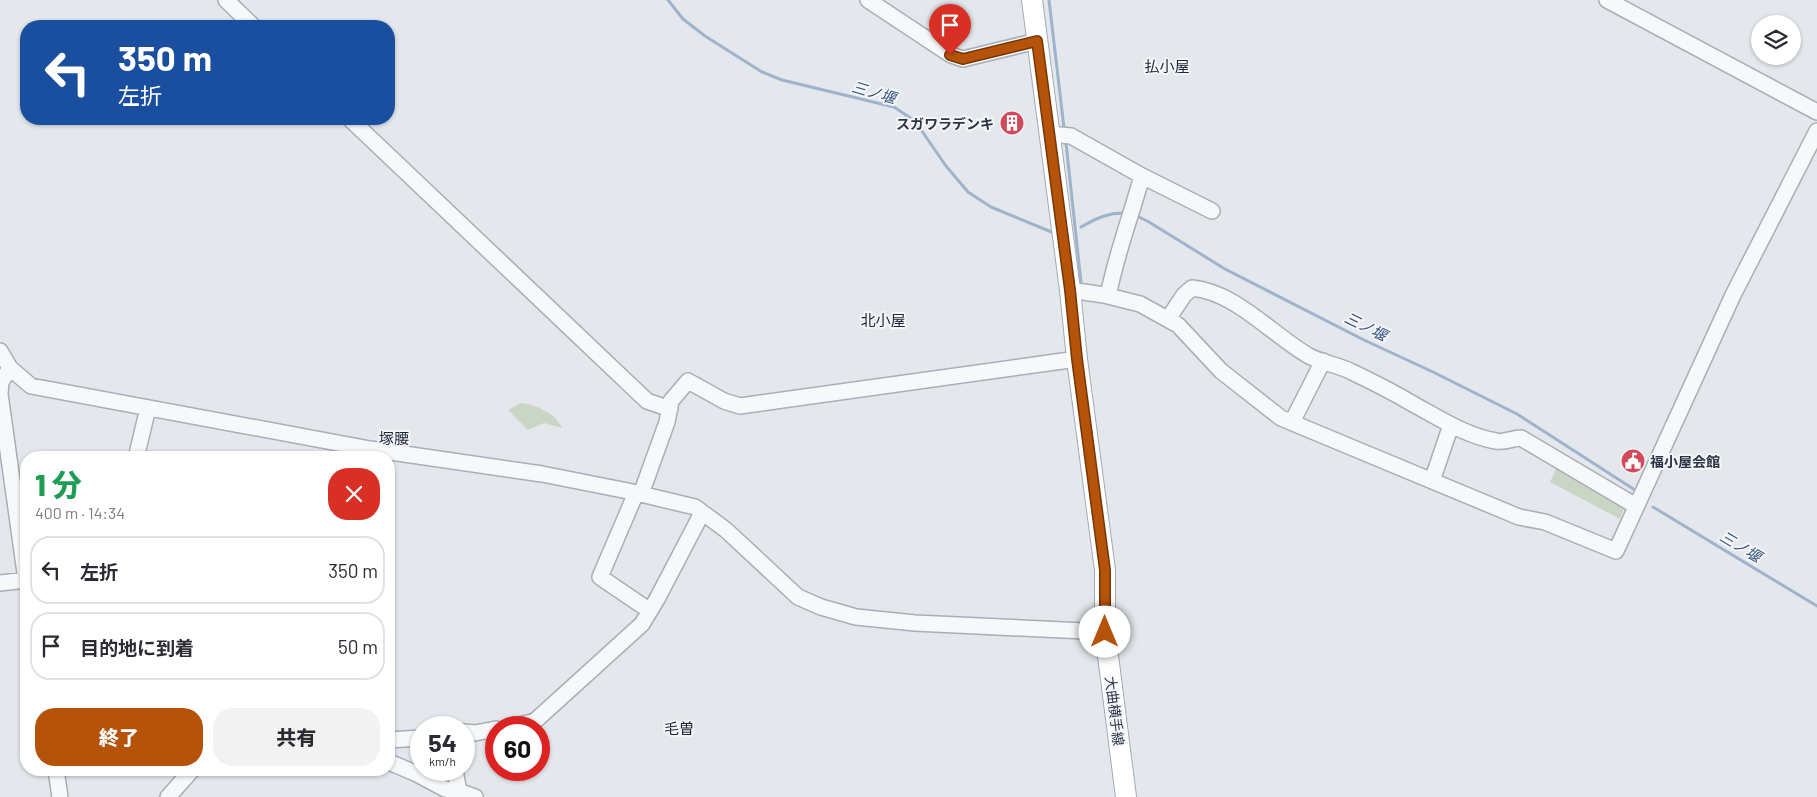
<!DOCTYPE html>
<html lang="ja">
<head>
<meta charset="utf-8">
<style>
  body { margin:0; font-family:Barlow,"Noto Sans JP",sans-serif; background:#f2f2f3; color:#2b2b33; height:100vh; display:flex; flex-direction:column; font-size:19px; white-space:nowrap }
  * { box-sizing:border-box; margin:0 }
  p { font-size:16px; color:#7c7c81 }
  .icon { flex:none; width:28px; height:28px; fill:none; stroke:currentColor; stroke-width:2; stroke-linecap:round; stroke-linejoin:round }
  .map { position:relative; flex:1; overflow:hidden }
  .panel { position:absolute; left:20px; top:451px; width:375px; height:325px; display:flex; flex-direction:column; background:#fff; border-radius:20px; box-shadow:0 1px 4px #0004 }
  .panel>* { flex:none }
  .top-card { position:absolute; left:20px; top:20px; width:375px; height:105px; border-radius:20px; box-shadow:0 1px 4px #0004; background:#1a4fa0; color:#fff; overflow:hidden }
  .tools { position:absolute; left:1751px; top:15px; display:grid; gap:10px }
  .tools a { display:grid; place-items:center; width:50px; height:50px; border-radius:50%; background:#fff; box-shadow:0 1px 4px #0004; font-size:25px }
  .speed { position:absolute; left:410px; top:716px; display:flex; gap:10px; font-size:25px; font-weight:700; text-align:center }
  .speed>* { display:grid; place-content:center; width:65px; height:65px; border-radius:50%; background:#fff; box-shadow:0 1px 4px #0004; line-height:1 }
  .speed small { font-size:12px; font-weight:400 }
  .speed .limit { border:8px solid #d22; background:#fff; color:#111 }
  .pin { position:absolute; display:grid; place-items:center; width:42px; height:42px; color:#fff; margin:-51px -21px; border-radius:50% 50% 50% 0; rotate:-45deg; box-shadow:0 0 5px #0007 }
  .pin .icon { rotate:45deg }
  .me { position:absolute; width:55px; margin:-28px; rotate:0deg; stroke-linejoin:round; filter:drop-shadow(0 0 4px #0008) }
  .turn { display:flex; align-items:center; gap:18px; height:105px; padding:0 15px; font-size:22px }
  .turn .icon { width:65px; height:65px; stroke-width:2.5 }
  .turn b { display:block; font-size:35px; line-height:42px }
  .round { display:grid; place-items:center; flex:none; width:52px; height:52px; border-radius:20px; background:#f2f2f3 }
  .headline { display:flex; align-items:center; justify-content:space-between; height:85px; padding:0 15px }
  h1 { font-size:30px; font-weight:800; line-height:38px; color:#1e9e55 }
  .action { display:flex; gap:10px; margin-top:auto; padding:10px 15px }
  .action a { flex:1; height:58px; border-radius:20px; background:#b45309; color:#fff; font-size:20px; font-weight:800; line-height:58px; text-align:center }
  .action a+a { background:#f2f2f3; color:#2b2b33 }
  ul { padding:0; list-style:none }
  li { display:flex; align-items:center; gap:15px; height:68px; margin:0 10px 8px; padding:0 5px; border:2px solid #e1e1e2; border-radius:20px }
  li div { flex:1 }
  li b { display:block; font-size:19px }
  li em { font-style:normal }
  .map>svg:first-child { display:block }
  .green { fill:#c9d6c5 }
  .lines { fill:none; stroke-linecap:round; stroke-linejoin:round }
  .stream { stroke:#9fb4cc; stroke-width:3 }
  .minor-casing { stroke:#a9aeb7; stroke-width:18 }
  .major-casing { stroke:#a3abb8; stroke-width:22 }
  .minor { stroke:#f7f8fa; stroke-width:15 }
  .major { stroke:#fff; stroke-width:20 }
  .route-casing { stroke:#753606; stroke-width:12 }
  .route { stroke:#b45309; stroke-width:9 }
  .labels { text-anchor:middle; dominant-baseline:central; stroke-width:4; stroke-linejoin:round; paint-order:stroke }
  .poi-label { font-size:14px; font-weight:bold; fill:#2b3445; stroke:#f4f6f9; text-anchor:end }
  .street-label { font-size:14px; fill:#2b3445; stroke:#f4f6f9 }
  .neighbourhood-label { font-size:15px; fill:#1d2536; stroke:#f4f6f9 }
  .water-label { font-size:15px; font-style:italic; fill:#34527a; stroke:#f4f6f9 }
</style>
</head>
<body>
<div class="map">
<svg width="1817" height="797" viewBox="0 0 1817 797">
  <rect width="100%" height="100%" fill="#e4e7ec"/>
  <!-- green -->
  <path class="green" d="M 521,403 C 536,405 556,413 562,428 L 544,423 L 528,430 L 508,410 Z
    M 1558,465 L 1624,508 L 1620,519 L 1550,482 Z"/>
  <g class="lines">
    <!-- stream -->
    <path class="stream" d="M 668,0 L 683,19 L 705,36 L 762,72 L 782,80 L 894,107 L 915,121 L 946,166 L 968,192 L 991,207 L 1054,233
      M 1049,0 L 1064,128
      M 1066,143 L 1081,282
      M 1135,215 L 1149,222 L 1225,269 L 1364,340 L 1433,372 L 1517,414 L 1635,490
      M 1081,227 C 1097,218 1109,212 1127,213
      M 1653,507 L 1817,606"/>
    <defs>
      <path id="minor" d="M 226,0 L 253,26
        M 868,0 L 951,55 L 963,59 L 1037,41
        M 1607,0 L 1817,112
        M 350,119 L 647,401 L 670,409
        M 1050,134 L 1071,136 L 1142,176 L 1212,211
        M 1070,290 L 1104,295 L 1140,304 L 1178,325 L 1221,371 L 1281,418 L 1519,517 L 1545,522 L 1616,551 L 1733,295 L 1817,131
        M 1108,296 C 1116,255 1131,216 1142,176
        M 1168,319 L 1184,295 L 1192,288 C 1236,292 1272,335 1309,356 C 1322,363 1339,365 1352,372 C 1373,382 1393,392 1413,404 C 1439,418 1466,436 1496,441 C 1505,443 1512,438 1521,438 L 1636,506
        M 0,351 L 10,368 L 31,386 L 370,449 L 542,474 L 628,491 L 695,507 L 726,530 L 798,597 L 821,607 L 856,617 L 915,623 L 1105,632
        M 10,368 L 1,382 L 0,394 L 26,580
        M 1292,422 L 1323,361
        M 136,458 L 148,408
        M 1432,481 L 1451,425
        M 636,493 L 600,577 L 650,611
        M 641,494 L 667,422 L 671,401 L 688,381 L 724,401 L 740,406 L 1077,359
        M 0,583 L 26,580
        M 508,728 L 535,721 L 642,624 L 657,599 L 702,513
        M 464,732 L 475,733 L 496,729
        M 389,740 L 421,738
        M 389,762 L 415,773 L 445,789 L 464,793 L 475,797
        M 56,770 L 60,797
        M 455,770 L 459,792
        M 168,797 L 192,770"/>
      <path id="major" d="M 1032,0 L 1070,290 L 1077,359 L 1105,570 L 1105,632 L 1126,797"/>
    </defs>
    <!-- minor casing -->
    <use href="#minor" class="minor-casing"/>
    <!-- major casing -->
    <use href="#major" class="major-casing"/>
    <!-- minor -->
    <use href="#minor" class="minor"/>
    <!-- major -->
    <use href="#major" class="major"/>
  </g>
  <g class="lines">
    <defs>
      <path id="route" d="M 950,55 L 963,59 L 1037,41 L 1070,290 L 1077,359 L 1105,570 L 1105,632"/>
    </defs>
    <!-- route casing -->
    <use href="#route" class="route-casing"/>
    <!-- route -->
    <use href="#route" class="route"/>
  </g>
  <!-- icons -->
  <defs>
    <symbol id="building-disc" viewBox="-11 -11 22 22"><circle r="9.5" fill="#d1495b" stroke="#f4f6f9"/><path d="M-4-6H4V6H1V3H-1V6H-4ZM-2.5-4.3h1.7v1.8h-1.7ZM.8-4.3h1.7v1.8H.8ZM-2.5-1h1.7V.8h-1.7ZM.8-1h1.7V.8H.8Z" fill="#fff"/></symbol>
    <symbol id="civic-disc" viewBox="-11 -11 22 22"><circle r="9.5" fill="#d1495b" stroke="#f4f6f9"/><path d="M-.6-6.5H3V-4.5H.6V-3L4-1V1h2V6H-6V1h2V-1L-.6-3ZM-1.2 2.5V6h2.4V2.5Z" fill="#fff"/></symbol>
  </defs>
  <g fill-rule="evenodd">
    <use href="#building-disc" x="998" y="109" width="28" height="28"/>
    <use href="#civic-disc" x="1619" y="447" width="28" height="28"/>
  </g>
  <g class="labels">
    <!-- poi labels -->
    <g class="poi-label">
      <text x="994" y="123">スガワラデンキ</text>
      <text x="1650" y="461" text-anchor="start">福小屋会館</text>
    </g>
    <!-- street labels -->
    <g class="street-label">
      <text transform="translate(1115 711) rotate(83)">大曲横手線</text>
    </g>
    <!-- neighbourhood labels -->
    <g class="neighbourhood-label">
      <text x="1167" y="66">払小屋</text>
      <text x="883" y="320">北小屋</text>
      <text x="394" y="438">塚腰</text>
      <text x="679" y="728">毛曽</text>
    </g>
    <!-- water labels -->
    <g class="water-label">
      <text transform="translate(874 92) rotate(16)">三ノ堰</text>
      <text transform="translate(1366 326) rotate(26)">三ノ堰</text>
      <text transform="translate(1741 546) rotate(31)">三ノ堰</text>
    </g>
  </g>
</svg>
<div class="tools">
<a><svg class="icon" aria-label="layers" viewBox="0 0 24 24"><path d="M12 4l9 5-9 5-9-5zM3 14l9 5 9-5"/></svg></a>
</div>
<div class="speed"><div>54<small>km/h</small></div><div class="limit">60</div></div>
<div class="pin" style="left:950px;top:55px;background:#d93025"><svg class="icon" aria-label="arrive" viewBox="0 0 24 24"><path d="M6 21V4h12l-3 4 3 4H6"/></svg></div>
<svg class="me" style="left:1105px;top:632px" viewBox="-20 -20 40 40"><circle r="19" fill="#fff"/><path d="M0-13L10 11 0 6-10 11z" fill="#b45309"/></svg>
<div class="top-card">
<div class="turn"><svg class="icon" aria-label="left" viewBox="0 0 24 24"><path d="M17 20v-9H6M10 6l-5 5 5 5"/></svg><div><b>350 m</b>左折</div></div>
</div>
<section class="panel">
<div class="headline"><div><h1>1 分</h1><p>400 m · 14:34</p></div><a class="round" style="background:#d93025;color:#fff"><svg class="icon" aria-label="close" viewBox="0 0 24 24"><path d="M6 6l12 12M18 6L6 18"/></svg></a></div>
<ul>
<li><svg class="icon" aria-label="left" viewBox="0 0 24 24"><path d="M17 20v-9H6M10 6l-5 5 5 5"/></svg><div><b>左折</b></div><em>350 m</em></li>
<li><svg class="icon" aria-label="arrive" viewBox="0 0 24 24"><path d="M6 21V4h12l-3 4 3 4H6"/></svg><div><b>目的地に到着</b></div><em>50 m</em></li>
</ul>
<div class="action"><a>終了</a><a>共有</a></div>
</section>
</div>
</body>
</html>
